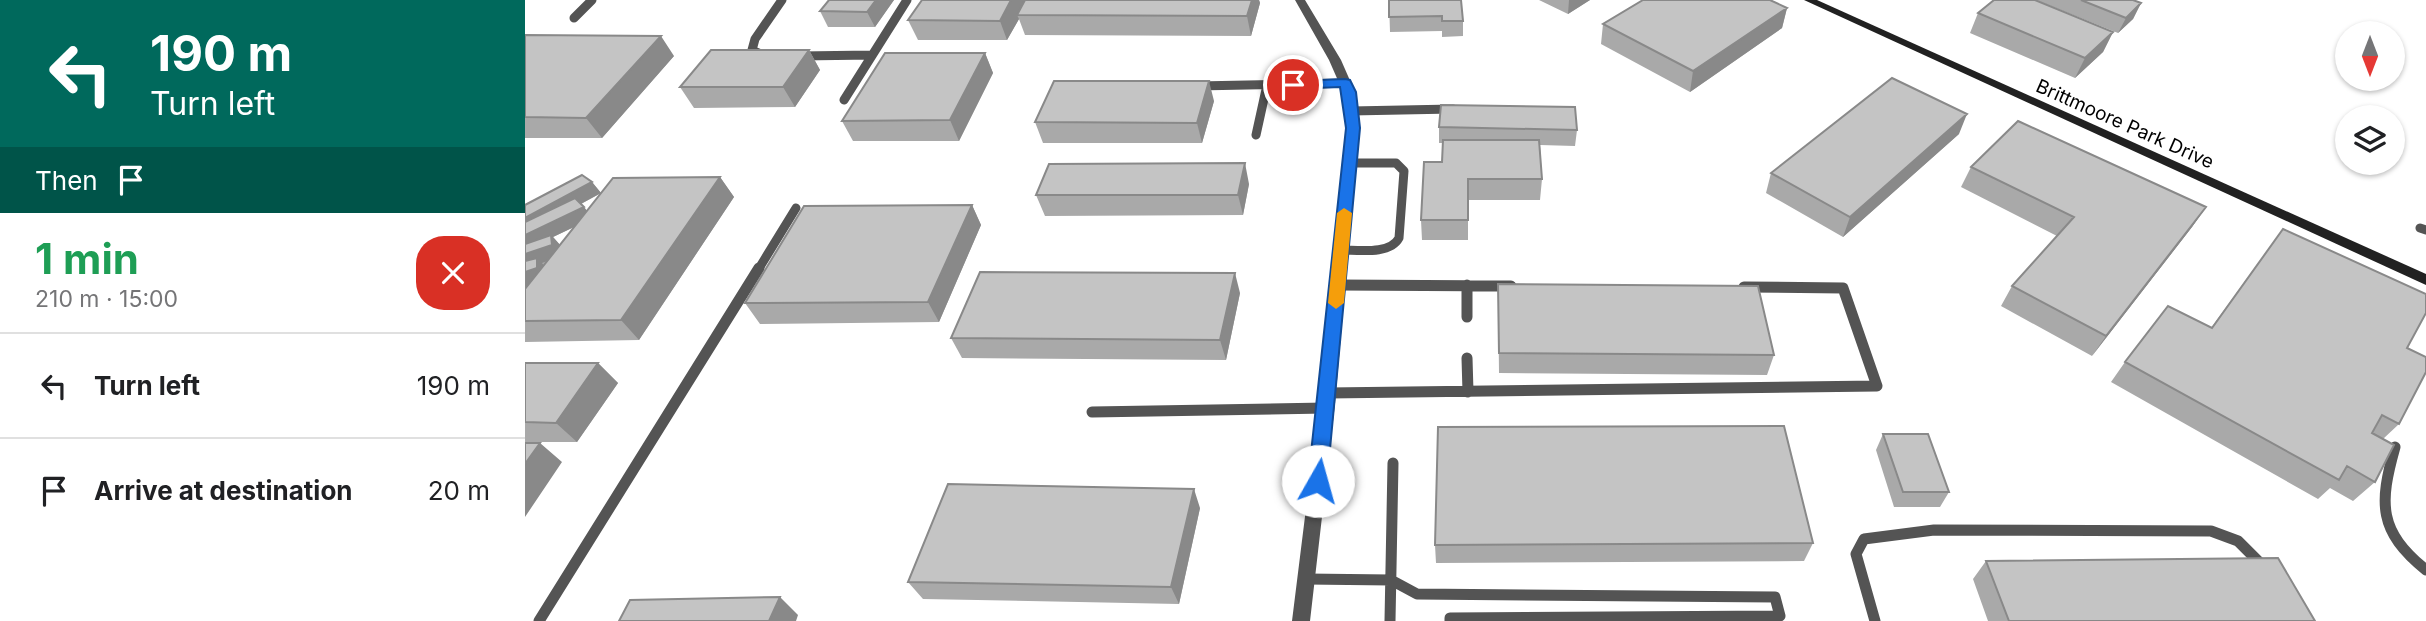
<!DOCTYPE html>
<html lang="en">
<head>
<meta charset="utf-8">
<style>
  body { margin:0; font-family:Inter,sans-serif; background:#f2f2f2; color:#202124; height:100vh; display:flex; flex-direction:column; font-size:26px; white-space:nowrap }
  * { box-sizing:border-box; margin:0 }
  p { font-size:23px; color:#757577 }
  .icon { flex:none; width:38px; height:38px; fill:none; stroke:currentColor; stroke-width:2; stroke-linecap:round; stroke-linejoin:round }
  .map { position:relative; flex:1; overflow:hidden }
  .panel { display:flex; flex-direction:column; background:#fff; width:525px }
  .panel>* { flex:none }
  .banner { background:#00695c; color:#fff; overflow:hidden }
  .needle { width:46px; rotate:180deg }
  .tools { position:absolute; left:1810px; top:21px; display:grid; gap:14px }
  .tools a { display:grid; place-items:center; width:70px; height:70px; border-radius:50%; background:#fff; box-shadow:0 2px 5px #0004; font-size:35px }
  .pin { position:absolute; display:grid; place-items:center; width:60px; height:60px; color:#fff; margin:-30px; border:4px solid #fff; border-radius:50%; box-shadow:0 2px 7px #0007 }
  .me { position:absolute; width:77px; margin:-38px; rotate:7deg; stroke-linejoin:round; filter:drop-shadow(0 0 5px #0008) }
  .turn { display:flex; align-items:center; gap:24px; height:147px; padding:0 35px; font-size:32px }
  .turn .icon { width:91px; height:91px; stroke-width:2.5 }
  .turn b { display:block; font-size:49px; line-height:60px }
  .then { display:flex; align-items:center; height:66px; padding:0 35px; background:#0003; gap:14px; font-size:26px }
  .round { display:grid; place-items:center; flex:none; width:74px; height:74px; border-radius:28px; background:#f2f2f2 }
  .headline { display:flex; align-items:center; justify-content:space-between; height:119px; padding:0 35px }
  h1 { font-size:42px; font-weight:700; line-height:52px; color:#1e9e55 }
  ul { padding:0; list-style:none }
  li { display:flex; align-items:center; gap:21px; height:105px; padding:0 35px; border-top:2px solid #e0e0e0 }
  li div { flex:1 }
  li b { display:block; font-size:26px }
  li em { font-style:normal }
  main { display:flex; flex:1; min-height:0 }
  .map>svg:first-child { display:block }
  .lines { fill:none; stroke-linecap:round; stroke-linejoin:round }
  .lane-far1 { stroke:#545454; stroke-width:9 }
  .lane { stroke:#545454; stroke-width:11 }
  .street { fill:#545454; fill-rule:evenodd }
  .secondary { fill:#212121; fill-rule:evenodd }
  .wall { fill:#a9a9a9; fill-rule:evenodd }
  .shaded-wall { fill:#898989 }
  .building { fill:#c4c4c4; stroke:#898989; stroke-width:2 }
  .route { fill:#1a73e8; stroke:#114b97; stroke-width:2 }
  .slow { fill:#f59e0b }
  .labels { text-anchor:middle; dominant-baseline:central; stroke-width:6; stroke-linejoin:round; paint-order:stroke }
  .street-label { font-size:19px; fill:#000; stroke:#fff }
</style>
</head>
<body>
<main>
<section class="panel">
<div class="banner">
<div class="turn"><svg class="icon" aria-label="left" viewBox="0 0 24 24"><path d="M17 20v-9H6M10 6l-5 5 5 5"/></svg><div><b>190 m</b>Turn left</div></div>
<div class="then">Then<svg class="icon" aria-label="arrive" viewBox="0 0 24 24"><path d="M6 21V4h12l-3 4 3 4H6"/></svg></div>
</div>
<div class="headline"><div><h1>1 min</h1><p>210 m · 15:00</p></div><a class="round" style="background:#d93025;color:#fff"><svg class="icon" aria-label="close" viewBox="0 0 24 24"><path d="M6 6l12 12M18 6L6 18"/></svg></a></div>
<ul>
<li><svg class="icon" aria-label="left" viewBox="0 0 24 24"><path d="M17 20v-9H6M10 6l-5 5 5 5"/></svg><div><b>Turn left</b></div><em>190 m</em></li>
<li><svg class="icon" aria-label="arrive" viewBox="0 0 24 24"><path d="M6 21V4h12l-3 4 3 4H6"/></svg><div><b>Arrive at destination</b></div><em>20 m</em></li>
</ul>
</section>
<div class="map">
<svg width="1901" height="621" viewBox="0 0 1901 621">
  <rect width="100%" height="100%" fill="#fff"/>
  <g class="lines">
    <!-- lane-far1 -->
    <path class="lane-far1" d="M 49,18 L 67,0
      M 238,55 L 227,50 L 230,39 L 257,0
      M 275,56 L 347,55
      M 672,86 L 820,83
      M 319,100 L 382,0
      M 826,111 L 928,109
      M 731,135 L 742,85
      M 1895,228 L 1901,230
      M 816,250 C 833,250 865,255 874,238 L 879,171 L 871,163 L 824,163
      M 233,270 L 271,208"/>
    <!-- lane -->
    <path class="lane" d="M 813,285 L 986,286
      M 942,285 L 942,317
      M 942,358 L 943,392
      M 803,393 L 1352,386 L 1318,288 L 1219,287
      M 567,412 L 801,408
      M 1870,447 C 1854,504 1853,531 1901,570
      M 781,579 L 866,580 L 892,594 L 1250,597 L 1255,616 L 925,618 L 925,621
      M 14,621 L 234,268
      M 865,621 L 868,463
      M 1350,621 L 1331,554 L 1339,539 L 1409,530 L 1686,531 L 1713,541 L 1740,568"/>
    <!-- street -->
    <path class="street" d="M 770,0 L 780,0 L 816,60 L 830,92 L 834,128 L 810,404 L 785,621 L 767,621 L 794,404 L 822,128 L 818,92 L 804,60 Z"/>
    <!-- secondary -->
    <path class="secondary" d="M 1279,0 L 1292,0 L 1901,274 L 1901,285 Z"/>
  </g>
  <!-- wall -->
  <path class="wall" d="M 304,0 L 369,0 L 350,27 L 303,27 L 295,11 Z
    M 397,0 L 734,0 L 735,3 L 726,36 L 500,35 L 494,19 L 482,40 L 393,40 L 383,20 Z
    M 864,0 L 938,21 L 938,36 L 917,37 L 917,31 L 865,32 Z
    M 1014,0 L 1065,0 L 1043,14 Z
    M 1511,0 L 1608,0 L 1616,3 L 1608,19 L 1593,33 Z
    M 1262,8 L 1257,28 L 1165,92 L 1076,44 L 1078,24 Z
    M 1453,13 L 1588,32 L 1578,52 L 1550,78 L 1445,33 Z
    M 0,35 L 149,56 L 77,138 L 0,138 Z
    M 284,50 L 295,70 L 270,107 L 169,108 L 155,87 Z
    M 460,53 L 468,73 L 434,141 L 328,141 L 317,121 Z
    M 689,101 L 677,143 L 518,143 L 510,122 Z
    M 914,127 L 1052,130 L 1050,146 L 1015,145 L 1017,179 L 1015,200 L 943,200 L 943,240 L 897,240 L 896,220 L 917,162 L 918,143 L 914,143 Z
    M 1434,134 L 1318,237 L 1241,193 L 1246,173 Z
    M 1446,167 L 1681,207 L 1667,227 L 1567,356 L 1476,306 L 1487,286 L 1532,236 L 1436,187 Z
    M 195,177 L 209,197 L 114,340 L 0,342 L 0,205 L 67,182 L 76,193 L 56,204 L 62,211 ZM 49,227 L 35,245 L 28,237 Z
    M 724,184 L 718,215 L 520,216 L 511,195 Z
    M 447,205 L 456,225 L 414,322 L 235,324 L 220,303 Z
    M 1758,229 L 1882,348 L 1874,424 L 1858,439 L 1850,482 L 1828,501 L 1805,488 L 1793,499 L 1586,382 L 1600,362 L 1686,328 Z
    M 973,284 L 1249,355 L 1242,375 L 974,373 Z
    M 715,293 L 701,360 L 437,358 L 426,338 Z
    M 0,363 L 73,363 L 93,383 L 52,442 L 0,442 Z
    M 1358,434 L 1424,492 L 1415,507 L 1369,507 L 1351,450 Z
    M 675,508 L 654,604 L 398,599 L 383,582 Z
    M 1288,543 L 1279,561 L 911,563 L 910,545 Z
    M 1461,561 L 1790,621 L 1463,621 L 1448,579 Z"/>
  <!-- shaded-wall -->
  <path class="shaded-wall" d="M 351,0 L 369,0 L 350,27 L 342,12 Z
    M 486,0 L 504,0 L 492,15 L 494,19 L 482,40 L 475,21 Z
    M 727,0 L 734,0 L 735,3 L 726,36 L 722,16 Z
    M 1044,0 L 1065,0 L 1043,14 Z
    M 1616,3 L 1608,19 L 1593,33 L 1601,18 Z
    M 1262,8 L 1257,28 L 1165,92 L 1168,71 Z
    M 1588,32 L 1578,52 L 1550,78 L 1560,58 Z
    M 136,36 L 149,56 L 77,138 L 61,118 Z
    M 284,50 L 295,70 L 270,107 L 258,87 Z
    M 460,53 L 468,73 L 434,141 L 425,120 Z
    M 684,81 L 689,101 L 677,143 L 672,123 Z
    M 1442,114 L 1434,134 L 1318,237 L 1325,217 Z
    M 720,163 L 724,184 L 718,215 L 713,195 Z
    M 195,177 L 209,197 L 114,340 L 96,320 Z
    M 67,182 L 76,193 L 0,234 L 0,218 Z
    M 447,205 L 456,225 L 414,322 L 403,302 Z
    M 59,207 L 68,218 L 28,237 L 36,246 L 37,256 L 17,263 L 22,269 L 0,304 L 0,235 Z
    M 1681,207 L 1667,227 L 1567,356 L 1581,336 Z
    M 710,273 L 715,293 L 701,360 L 695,340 Z
    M 73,363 L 93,383 L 52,442 L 31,423 Z
    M 15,443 L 37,462 L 0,517 L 0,464 Z
    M 669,489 L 675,508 L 654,604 L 646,587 Z
    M 255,597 L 273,615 L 271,621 L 244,621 Z"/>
  <!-- building -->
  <path class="building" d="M 304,0 L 351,0 L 342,12 L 295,11 Z
    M 397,0 L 486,0 L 475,21 L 383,20 Z
    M 500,0 L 727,0 L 722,16 L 492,15 Z
    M 864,0 L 936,0 L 938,21 L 917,21 L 917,16 L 864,17 Z
    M 1118,0 L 1245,0 L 1262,8 L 1168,71 L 1078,24 Z
    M 1469,0 L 1510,0 L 1588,32 L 1560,58 L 1453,13 Z
    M 1556,0 L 1608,0 L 1616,3 L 1601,18 Z
    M 0,35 L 136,36 L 61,118 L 0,117 Z
    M 186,50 L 284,50 L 258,87 L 155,87 Z
    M 360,53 L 460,53 L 425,120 L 317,121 Z
    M 1367,78 L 1442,114 L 1325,217 L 1246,173 Z
    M 529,81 L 684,81 L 672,123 L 510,122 Z
    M 916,105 L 1050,107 L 1052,130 L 914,127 Z
    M 1493,121 L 1681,207 L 1581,336 L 1487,286 L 1549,217 L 1446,167 Z
    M 918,140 L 1014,140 L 1017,179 L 943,179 L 943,220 L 896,220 L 899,162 L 917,162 Z
    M 720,163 L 713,195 L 511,195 L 524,164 Z
    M 57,175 L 67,182 L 0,218 L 0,205 Z
    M 195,177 L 96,320 L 0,321 L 0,289 L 88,178 Z
    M 50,198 L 59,207 L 0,235 L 0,222 Z
    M 447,205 L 403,302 L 220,303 L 279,206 Z
    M 1758,229 L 1901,294 L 1901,313 L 1882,348 L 1901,357 L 1901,372 L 1874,424 L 1857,415 L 1847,433 L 1869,445 L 1850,482 L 1822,466 L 1814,480 L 1600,362 L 1643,306 L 1687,328 Z
    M 26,235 L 27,245 L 0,254 L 0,244 Z
    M 12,258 L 12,268 L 0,272 L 0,261 Z
    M 455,272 L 710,273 L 695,340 L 426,338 Z
    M 973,284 L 1233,286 L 1249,355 L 974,353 Z
    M 0,363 L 73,363 L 31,423 L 0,422 Z
    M 1259,426 L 1288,543 L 910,545 L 913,427 Z
    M 1358,434 L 1403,434 L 1424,492 L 1378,492 Z
    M 0,443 L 15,443 L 0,464 Z
    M 423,484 L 669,489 L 646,587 L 383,582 Z
    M 1753,558 L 1790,621 L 1484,621 L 1461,561 Z
    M 255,597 L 244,621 L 94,621 L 105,600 Z"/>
  <!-- route -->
  <path class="route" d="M 820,79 L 825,80 L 831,92 L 835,128 L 802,481 L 793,489 L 783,481 L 821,128 L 815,87 L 768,89 L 762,85 L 768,81 Z"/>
  <!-- slow -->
  <path class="slow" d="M 819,208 L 827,213 L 819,303 L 811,309 L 803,303 L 812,213 Z"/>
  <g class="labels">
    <!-- street labels -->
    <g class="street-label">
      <text transform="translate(1600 124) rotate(24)">Brittmoore Park Drive</text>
    </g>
  </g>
</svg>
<div class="tools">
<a><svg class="needle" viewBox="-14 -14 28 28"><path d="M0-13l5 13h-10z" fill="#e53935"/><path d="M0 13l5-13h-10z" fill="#757577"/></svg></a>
<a><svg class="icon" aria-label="layers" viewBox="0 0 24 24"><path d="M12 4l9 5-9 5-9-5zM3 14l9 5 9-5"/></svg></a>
</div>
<div class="pin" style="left:768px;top:85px;background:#d93025"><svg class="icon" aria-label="arrive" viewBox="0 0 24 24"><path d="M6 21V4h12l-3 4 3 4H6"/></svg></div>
<svg class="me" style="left:793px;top:481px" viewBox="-20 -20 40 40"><circle r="19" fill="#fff"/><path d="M0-13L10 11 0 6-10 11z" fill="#1a73e8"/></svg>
</div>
</main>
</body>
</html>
